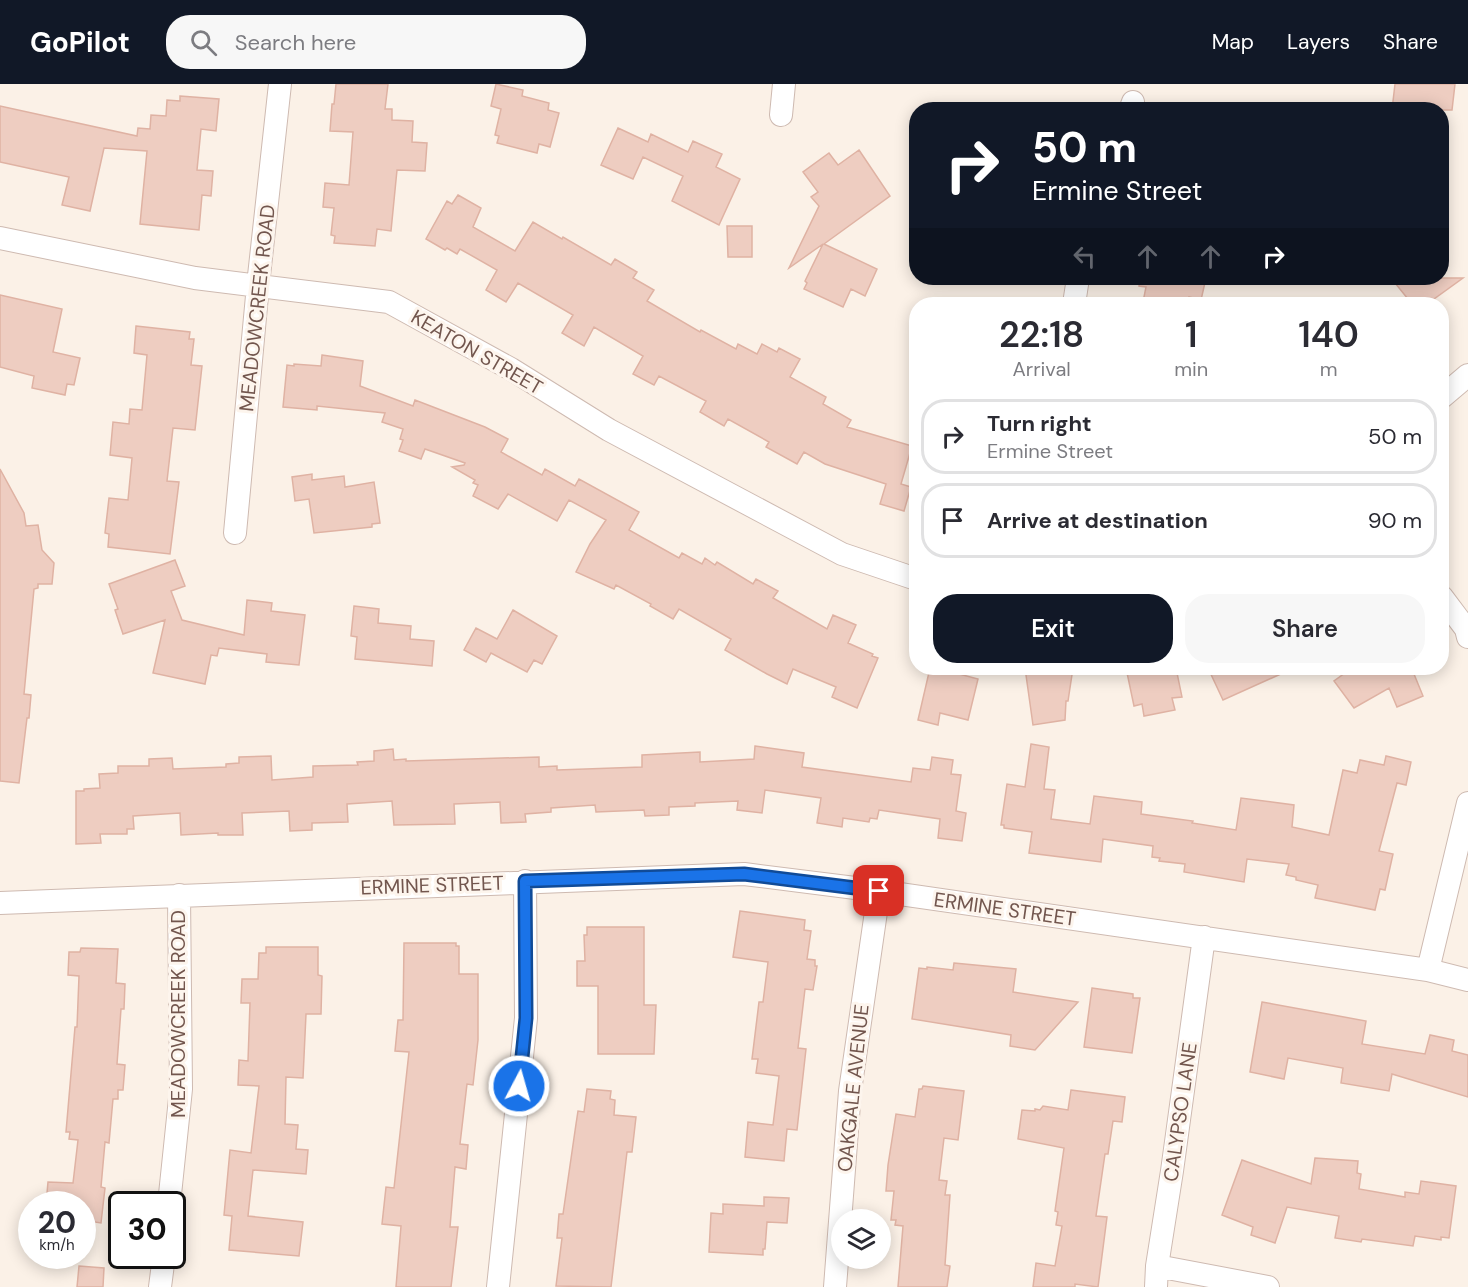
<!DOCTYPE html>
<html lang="en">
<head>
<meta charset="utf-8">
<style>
  body { margin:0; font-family:"DM Sans",sans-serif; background:#f7f7f7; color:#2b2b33; height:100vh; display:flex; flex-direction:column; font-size:22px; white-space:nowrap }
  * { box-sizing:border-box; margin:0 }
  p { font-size:20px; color:#7c7c81 }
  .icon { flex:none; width:33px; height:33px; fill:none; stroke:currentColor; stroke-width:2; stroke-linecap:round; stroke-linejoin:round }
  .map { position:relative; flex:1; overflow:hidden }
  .sheet { position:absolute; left:909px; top:213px; width:540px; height:378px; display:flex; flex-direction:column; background:#fff; border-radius:24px; box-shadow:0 3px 15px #0003 }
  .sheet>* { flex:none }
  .top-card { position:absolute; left:909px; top:18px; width:540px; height:183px; border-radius:24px; box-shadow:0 3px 15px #0003; background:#111827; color:#fff; overflow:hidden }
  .fabs { position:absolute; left:831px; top:1125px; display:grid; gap:12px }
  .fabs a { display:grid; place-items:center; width:60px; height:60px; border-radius:50%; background:#fff; box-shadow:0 3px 15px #0003; font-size:30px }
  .speed { position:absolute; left:18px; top:1107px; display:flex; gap:12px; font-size:30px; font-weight:700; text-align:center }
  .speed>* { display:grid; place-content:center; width:78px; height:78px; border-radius:50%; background:#fff; box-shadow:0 3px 15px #0003; line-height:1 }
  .speed small { font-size:15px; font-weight:400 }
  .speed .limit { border:3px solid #111; border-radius:9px; background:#fff; color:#111 }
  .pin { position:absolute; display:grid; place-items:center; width:51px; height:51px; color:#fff; margin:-26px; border-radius:12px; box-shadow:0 3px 9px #0006 }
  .me { position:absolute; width:66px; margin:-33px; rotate:6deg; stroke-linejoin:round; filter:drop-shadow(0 0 4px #0008) }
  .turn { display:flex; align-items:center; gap:21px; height:126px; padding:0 24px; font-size:27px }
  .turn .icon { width:78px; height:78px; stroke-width:2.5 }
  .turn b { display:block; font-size:42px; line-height:51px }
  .lanes { display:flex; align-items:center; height:57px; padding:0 24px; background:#0003; justify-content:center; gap:30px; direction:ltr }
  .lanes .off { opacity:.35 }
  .eta { display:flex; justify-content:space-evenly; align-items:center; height:102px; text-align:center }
  .eta b { font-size:36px; font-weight:600; line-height:42px }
  .button { display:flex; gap:12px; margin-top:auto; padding:12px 24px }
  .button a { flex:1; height:69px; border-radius:24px; background:#111827; color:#fff; font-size:24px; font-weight:600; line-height:69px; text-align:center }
  .button a+a { background:#f7f7f7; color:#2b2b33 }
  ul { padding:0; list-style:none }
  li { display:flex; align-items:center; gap:18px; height:75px; margin:0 12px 9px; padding:0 12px; border:3px solid #e1e1e2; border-radius:24px }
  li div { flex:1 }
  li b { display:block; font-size:22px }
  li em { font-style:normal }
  header { display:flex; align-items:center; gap:36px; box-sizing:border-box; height:84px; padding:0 30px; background:#111827; color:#fff }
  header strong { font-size:28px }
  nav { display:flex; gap:33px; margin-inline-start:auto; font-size:21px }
  .search { width:420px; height:54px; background:#f7f7f7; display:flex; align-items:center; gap:15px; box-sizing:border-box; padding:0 21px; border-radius:24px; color:#7c7c81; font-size:22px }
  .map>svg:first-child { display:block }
  .building { fill:#eecdc1; stroke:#dfb2a3; stroke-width:1.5 }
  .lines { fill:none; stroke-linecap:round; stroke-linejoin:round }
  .street-casing { stroke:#cebab1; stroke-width:24 }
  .street { stroke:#fff; stroke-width:22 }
  .route-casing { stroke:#114b97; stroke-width:15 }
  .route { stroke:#1a73e8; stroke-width:10 }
  .labels { text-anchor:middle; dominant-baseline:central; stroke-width:6; stroke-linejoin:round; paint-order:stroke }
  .street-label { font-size:20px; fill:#72564e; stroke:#fdf5ed }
</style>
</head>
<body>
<header>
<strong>GoPilot</strong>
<div class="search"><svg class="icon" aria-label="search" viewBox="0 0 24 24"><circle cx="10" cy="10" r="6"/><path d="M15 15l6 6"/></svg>Search here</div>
<nav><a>Map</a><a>Layers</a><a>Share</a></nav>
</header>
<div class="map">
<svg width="1468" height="1203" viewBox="0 0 1468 1203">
  <rect width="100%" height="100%" fill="#fbf1e7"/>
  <!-- building -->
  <path class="building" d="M 336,0 L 388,0 L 385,25 L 392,25 L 392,36 L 413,37 L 412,58 L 427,59 L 425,87 L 397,86 L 391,147 L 377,145 L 375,162 L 334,159 L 335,152 L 331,151 L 334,124 L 323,123 L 325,99 L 349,101 L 353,48 L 330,47 L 332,20 L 334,20 Z
    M 496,0 L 523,6 L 522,12 L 549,19 L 548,26 L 559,29 L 550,63 L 539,60 L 537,69 L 497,59 L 499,52 L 495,51 L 501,25 L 491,22 Z
    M 1395,0 L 1455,0 L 1452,26 L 1392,26 Z
    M 180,12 L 219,15 L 216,47 L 201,45 L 197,86 L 213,87 L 211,112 L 202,111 L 199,146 L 140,140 L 147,67 L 104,64 L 90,127 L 62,121 L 69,93 L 0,78 L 0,22 L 137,52 L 138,44 L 150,45 L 151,31 L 166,32 L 167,16 L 180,17 Z
    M 618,44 L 648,58 L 651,50 L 688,68 L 693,57 L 722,70 L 716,83 L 740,95 L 719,141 L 672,117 L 683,92 L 643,73 L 633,95 L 601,81 Z
    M 859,66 L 890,112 L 824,160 L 877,185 L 865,212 L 851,205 L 843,223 L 804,205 L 807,199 L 805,197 L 823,160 L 789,184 L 819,122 L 811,113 L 818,108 L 803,88 L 829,69 L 838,81 Z
    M 458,111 L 481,124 L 473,143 L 515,167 L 533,138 L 562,155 L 563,153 L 611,181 L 615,175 L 637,188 L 633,194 L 654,206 L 647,217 L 700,248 L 701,246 L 736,265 L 738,260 L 757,270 L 762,260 L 777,268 L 779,264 L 800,275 L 790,293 L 826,313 L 823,320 L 851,336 L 847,343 L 912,362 L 901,400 L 911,403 L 904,427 L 880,420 L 886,400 L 825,380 L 804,368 L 797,380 L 766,363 L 769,358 L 728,335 L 724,342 L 700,328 L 706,317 L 659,292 L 654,301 L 633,290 L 643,272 L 594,243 L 584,262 L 562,249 L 573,231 L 518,199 L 506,218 L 486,206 L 497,186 L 460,165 L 457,170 L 447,164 L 445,166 L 426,155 L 447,117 L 452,120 Z
    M 727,142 L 752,142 L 752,173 L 728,173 Z
    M 1140,194 L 1206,194 L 1201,216 L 1189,213 L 1188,220 L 1145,220 L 1146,218 L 1143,218 L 1146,203 L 1139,202 Z
    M 1391,194 L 1463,194 L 1427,220 L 1412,220 Z
    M 0,211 L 62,225 L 53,268 L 80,274 L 74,301 L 67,300 L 65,311 L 32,304 L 34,292 L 0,283 Z
    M 136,242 L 190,248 L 189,255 L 194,255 L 191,281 L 202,282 L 195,346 L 173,344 L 167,397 L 179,398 L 170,470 L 108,463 L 109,450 L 105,449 L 109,414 L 128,416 L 132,374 L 110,371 L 113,338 L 129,340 L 130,325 L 142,326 L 147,271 L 134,269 Z
    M 322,271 L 363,277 L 360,302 L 413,322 L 415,316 L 485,343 L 508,355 L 501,368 L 542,391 L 545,385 L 575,402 L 579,395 L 639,428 L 629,446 L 679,474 L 682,469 L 702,480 L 705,474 L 715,481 L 717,478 L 753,500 L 756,495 L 778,507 L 773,514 L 827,545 L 833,531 L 856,541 L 848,559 L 873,570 L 872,572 L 878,574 L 857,624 L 832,613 L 836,603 L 793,585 L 787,600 L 767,590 L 725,566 L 731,555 L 679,525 L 673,535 L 650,522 L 651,520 L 616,501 L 614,505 L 576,488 L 590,460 L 606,436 L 569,416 L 557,437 L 508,410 L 498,425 L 473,412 L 478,401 L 473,399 L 475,396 L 452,383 L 464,381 L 465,379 L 425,365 L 421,375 L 399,367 L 403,356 L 400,355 L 403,345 L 382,338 L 385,329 L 317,322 L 317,326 L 283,323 L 287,281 L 294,282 L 294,280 L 321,282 Z
    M 0,385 L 24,429 L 26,442 L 38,441 L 42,466 L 54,479 L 52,500 L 38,500 L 38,504 L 34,505 L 24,610 L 31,611 L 29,634 L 27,634 L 19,699 L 0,697 Z
    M 312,390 L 312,396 L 344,392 L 345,403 L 374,398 L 380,439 L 372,440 L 372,443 L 314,449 L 309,415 L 295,417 L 292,393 Z
    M 175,476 L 185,502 L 171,507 L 182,536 L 244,551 L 247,516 L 272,519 L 271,527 L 305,531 L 299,581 L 266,578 L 267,570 L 219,564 L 217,572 L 211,571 L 205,600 L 153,589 L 165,536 L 123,550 L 115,526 L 118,525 L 109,500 Z
    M 354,522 L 379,525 L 378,539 L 411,542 L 410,555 L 434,557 L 432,582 L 355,575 L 357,553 L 351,552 Z
    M 513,526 L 557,552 L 542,580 L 534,576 L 527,588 L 491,569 L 486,578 L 464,566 L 476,544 L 497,555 Z
    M 930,584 L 937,584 L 978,595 L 968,636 L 940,629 L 938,641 L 918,636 Z
    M 1025,584 L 1073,584 L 1068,617 L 1066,617 L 1065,636 L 1033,641 Z
    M 1126,584 L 1176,584 L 1182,613 L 1172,614 L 1175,626 L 1144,632 L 1142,620 L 1134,622 Z
    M 1208,584 L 1294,584 L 1223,616 Z
    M 1352,584 L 1425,584 L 1414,590 L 1423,612 L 1397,623 L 1389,604 L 1354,624 L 1334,597 Z
    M 1031,660 L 1049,663 L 1044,705 L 1055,706 L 1051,735 L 1090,740 L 1094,712 L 1142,718 L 1141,730 L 1193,737 L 1192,739 L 1236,746 L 1241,714 L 1294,721 L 1292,743 L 1329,751 L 1343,686 L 1357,689 L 1360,676 L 1384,681 L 1386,672 L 1411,678 L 1406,701 L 1397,699 L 1379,767 L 1393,770 L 1385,806 L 1380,805 L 1375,826 L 1315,814 L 1318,801 L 1296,796 L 1296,793 L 1286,791 L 1289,780 L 1247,775 L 1244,798 L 1184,788 L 1185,780 L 1159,777 L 1160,774 L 1152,773 L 1153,762 L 1103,755 L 1101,778 L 1029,769 L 1032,748 L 1004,744 L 1004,741 L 1001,741 L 1007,700 L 1025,703 Z
    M 755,662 L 804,669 L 802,683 L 911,698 L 913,684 L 930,686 L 932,673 L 953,676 L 951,690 L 961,691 L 956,727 L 966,729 L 962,757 L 938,754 L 940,735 L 879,726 L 877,735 L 870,734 L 869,738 L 843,734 L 842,743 L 817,739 L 821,714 L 765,706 L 762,729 L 737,726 L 738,717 L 695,719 L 695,722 L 669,723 L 669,731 L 645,732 L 644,726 L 596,728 L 595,721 L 551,724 L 551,728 L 525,730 L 526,738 L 501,739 L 500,718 L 454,720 L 455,740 L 394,741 L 392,717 L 347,720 L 348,738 L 312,739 L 312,746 L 290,747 L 289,727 L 242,729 L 243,751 L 218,751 L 218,749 L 181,751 L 180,729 L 133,732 L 134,745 L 127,745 L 127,750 L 100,750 L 101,759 L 76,760 L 76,707 L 84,707 L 84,705 L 100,704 L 99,690 L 118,689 L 118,682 L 149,682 L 149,675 L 172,674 L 173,685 L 226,683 L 226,680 L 239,679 L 239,673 L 271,672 L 272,696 L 313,693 L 313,682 L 358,681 L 357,678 L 374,677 L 374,667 L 393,665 L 394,676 L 406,675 L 406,677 L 539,673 L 539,683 L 557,682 L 557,686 L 642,683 L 642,671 L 700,668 L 700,678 L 754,675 Z
    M 740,827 L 805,836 L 804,846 L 811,847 L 807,875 L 815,876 L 815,882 L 817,882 L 813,906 L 805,905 L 798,964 L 806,965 L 797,1046 L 787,1045 L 784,1077 L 745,1073 L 748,1038 L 773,1041 L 779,992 L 756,989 L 758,975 L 752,975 L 759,918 L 763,918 L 768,878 L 733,873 Z
    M 587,843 L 644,843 L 644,921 L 656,921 L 654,970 L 598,970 L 598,902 L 577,902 L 577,877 L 585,877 L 584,851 L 587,851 Z
    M 404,859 L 456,859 L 456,862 L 459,862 L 459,890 L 478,890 L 478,956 L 473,1001 L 467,1000 L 460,1060 L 468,1061 L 466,1085 L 455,1083 L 450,1143 L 458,1143 L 451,1203 L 396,1203 L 401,1142 L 382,1140 L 386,1103 L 394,1104 L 409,968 L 395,967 L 398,936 L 403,936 Z
    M 266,863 L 318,863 L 318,891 L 322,892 L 321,930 L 306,930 L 303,994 L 286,993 L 285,1040 L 298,1041 L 296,1065 L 308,1066 L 306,1090 L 253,1086 L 248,1132 L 303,1138 L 299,1172 L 229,1166 L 232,1132 L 224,1131 L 230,1066 L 251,1069 L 259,1002 L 238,1001 L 239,976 L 248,977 L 250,919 L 241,919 L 242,895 L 258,895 L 259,869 L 266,869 Z
    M 81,864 L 118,865 L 116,899 L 125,900 L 124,925 L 121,925 L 117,980 L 125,981 L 123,1006 L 118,1006 L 118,1015 L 113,1015 L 109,1059 L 105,1058 L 101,1103 L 105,1104 L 101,1139 L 82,1136 L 82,1120 L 46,1120 L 48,1098 L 73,1099 L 78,1056 L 69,1055 L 70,1048 L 66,1048 L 75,943 L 77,943 L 79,892 L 68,891 L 69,868 L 80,868 Z
    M 954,879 L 1016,885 L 1013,908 L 1078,918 L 1035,966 L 1010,962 L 1011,951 L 912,935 L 919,884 L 927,885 L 927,883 L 953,886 Z
    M 1092,904 L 1133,910 L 1133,914 L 1140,914 L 1132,969 L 1084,963 Z
    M 1262,918 L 1366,937 L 1362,960 L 1425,970 L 1430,951 L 1454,956 L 1452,967 L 1468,971 L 1468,1013 L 1392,990 L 1389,1007 L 1341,999 L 1343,984 L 1288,974 L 1284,995 L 1250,988 Z
    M 923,1002 L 964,1007 L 958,1056 L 944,1054 L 939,1096 L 947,1097 L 945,1111 L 950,1111 L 945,1181 L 950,1182 L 947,1203 L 898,1203 L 903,1142 L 895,1141 L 896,1136 L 891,1136 L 894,1107 L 886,1107 L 888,1081 L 896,1030 L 915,1033 L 919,1005 L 922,1005 Z
    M 587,1005 L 611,1007 L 610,1015 L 615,1016 L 614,1031 L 636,1033 L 632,1068 L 627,1068 L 611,1203 L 556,1202 L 562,1154 L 557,1154 L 559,1130 L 563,1130 L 576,1040 L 578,1027 L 584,1028 Z
    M 1071,1006 L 1125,1013 L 1122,1038 L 1113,1037 L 1108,1070 L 1105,1070 L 1096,1132 L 1107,1133 L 1098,1203 L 1075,1200 L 1075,1203 L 1033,1203 L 1036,1179 L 1055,1182 L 1062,1142 L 1056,1141 L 1058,1128 L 1055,1127 L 1064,1064 L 1018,1055 L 1022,1026 L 1035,1027 L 1035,1025 L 1040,1026 L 1043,1022 L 1068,1026 Z
    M 1315,1074 L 1358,1077 L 1357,1089 L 1361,1090 L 1359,1105 L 1405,1113 L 1405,1108 L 1419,1110 L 1421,1097 L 1456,1102 L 1449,1154 L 1441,1153 L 1441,1156 L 1415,1152 L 1413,1162 L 1362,1155 L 1361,1158 L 1335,1154 L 1339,1132 L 1287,1123 L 1275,1159 L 1251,1151 L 1253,1143 L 1222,1131 L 1242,1076 L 1311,1100 Z
    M 764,1113 L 789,1114 L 787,1139 L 767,1138 L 765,1165 L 763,1165 L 763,1171 L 709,1168 L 711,1129 L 723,1130 L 723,1120 L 764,1122 Z
    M 79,1182 L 104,1184 L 103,1203 L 77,1203 Z"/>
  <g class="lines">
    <defs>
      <path id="street" d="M 1130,26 L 1133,18
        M 781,31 L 784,0
        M 0,154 L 195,194 L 389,218 L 511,285 L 609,346 L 842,470 L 916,495
        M 1074,220 L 1078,194
        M 1442,313 L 1468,291
        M 235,449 L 258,201 L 280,0
        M 1442,513 L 1466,545 L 1468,553
        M 0,819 L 744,790 L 879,807 L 1428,886 L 1468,896
        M 1428,886 L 1468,719
        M 169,1120 L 181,1005 L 179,811
        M 1157,1182 L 1268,1203
        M 160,1203 L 164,1172
        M 498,1203 L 526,934 L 525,797
        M 835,1203 L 850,1007 L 879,807
        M 1156,1203 L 1157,1182 L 1172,1087 L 1204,853"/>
    </defs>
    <!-- street casing -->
    <use href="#street" class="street-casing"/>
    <!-- street -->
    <use href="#street" class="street"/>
  </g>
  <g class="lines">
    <defs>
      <path id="route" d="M 519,1002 L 526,934 L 525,797 L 744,790 L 879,807"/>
    </defs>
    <!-- route casing -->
    <use href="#route" class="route-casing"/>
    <!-- route -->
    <use href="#route" class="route"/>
  </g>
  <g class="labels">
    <!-- street labels -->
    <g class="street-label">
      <text transform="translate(257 224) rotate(-84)">MEADOWCREEK ROAD</text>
      <text transform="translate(477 268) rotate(30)">KEATON STREET</text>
      <text transform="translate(432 801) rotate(-2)">ERMINE STREET</text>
      <text transform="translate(1005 825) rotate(8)">ERMINE STREET</text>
      <text transform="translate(178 930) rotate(-90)">MEADOWCREEK ROAD</text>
      <text transform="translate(853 1004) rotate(-84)">OAKGALE AVENUE</text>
      <text transform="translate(1180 1028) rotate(-82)">CALYPSO LANE</text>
    </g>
  </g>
</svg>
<div class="fabs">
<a><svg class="icon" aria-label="layers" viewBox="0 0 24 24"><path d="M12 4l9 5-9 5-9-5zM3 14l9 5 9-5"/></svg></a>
</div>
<div class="speed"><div>20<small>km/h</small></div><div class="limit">30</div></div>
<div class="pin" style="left:879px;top:807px;background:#d93025"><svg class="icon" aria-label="arrive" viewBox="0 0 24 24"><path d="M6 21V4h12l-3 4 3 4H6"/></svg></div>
<svg class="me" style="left:519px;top:1002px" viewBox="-20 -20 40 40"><circle r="17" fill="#1a73e8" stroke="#fff" stroke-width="3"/><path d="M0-11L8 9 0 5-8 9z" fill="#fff"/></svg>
<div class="top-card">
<div class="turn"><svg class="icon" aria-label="right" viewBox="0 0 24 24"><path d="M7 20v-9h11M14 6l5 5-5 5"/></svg><div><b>50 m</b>Ermine Street</div></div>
<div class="lanes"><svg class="icon off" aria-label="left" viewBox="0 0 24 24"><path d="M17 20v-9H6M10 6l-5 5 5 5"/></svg><svg class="icon off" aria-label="ahead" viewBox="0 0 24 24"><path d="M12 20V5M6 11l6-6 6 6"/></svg><svg class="icon off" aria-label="ahead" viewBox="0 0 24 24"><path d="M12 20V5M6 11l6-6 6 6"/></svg><svg class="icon" aria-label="right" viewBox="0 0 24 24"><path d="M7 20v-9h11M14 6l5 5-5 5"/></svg></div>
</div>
<section class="sheet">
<div class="eta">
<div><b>22:18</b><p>Arrival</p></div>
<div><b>1</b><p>min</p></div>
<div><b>140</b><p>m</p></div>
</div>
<ul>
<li><svg class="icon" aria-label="right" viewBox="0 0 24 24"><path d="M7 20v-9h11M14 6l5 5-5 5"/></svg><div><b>Turn right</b><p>Ermine Street</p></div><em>50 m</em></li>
<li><svg class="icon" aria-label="arrive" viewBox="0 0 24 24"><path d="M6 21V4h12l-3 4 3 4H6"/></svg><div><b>Arrive at destination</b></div><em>90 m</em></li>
</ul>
<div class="button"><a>Exit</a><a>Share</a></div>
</section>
</div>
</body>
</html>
